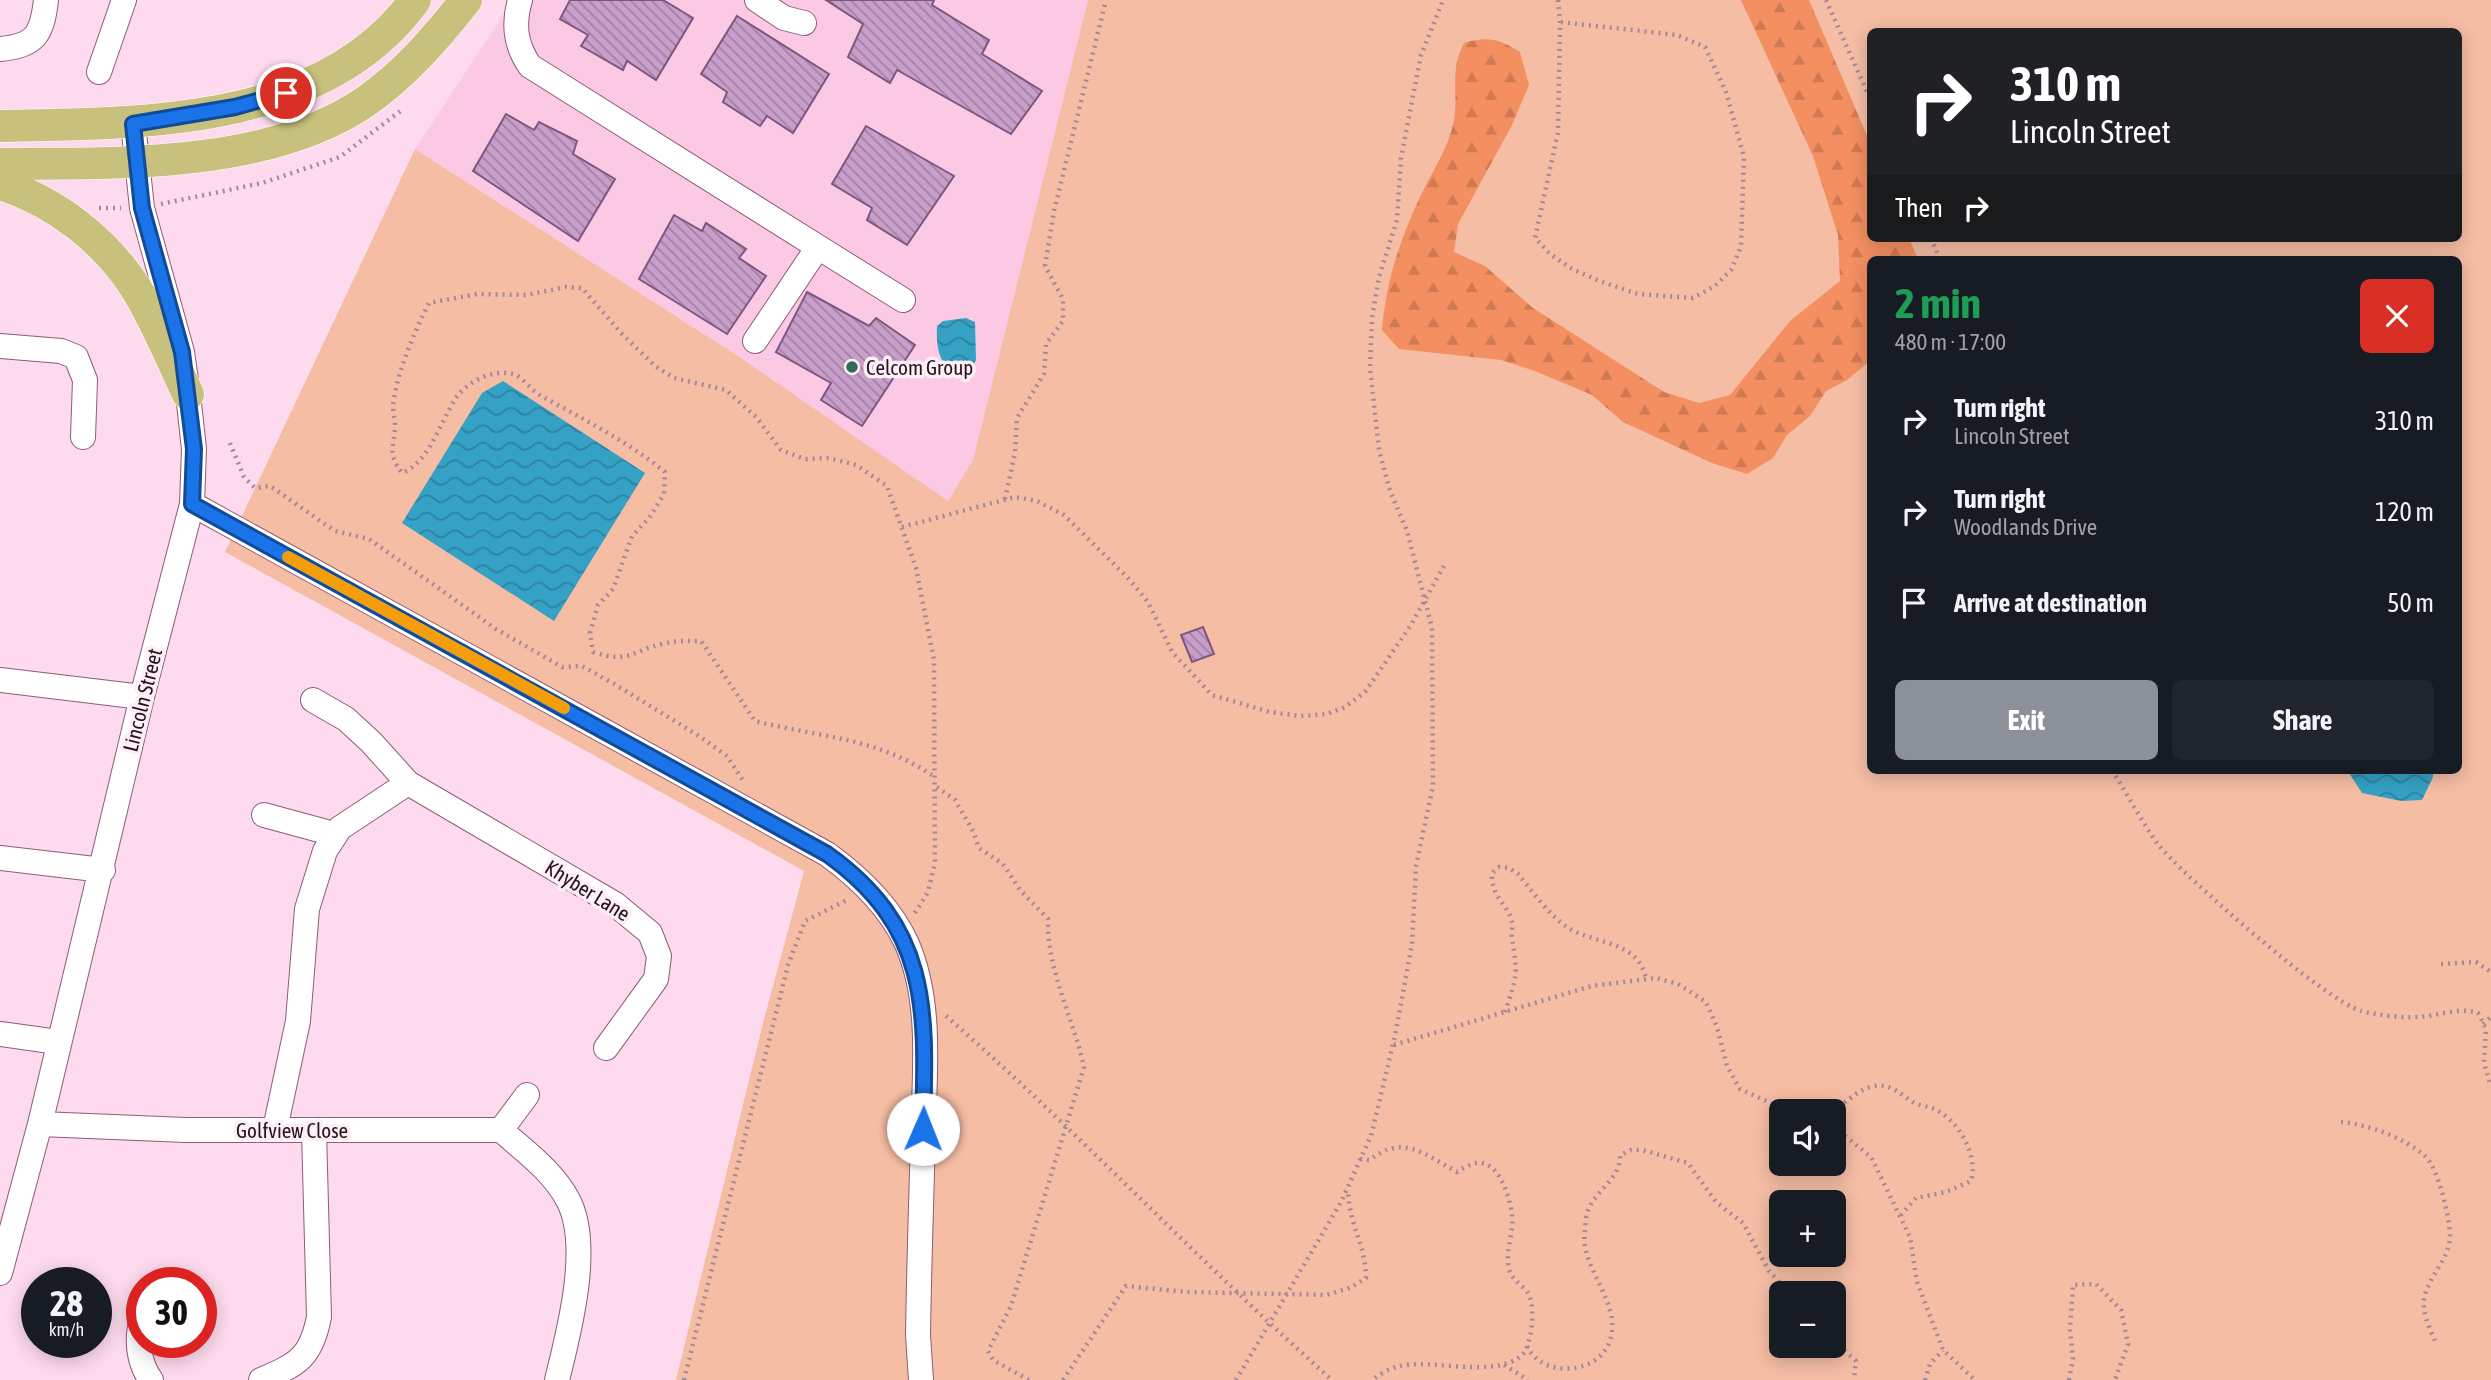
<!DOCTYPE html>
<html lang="en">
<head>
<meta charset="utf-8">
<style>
  body { margin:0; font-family:"Asap Condensed",sans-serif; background:#20242c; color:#f1f3f6; height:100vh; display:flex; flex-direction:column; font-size:26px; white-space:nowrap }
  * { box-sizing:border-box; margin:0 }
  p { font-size:23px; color:#9ea1a6 }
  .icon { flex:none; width:38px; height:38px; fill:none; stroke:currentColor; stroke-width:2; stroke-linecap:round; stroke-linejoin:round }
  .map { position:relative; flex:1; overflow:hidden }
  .drawer { position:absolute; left:1867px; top:256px; width:595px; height:518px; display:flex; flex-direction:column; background:#171b24; border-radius:10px; box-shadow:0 4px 18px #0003 }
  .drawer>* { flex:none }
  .guide { position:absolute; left:1867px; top:28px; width:595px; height:214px; border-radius:10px; box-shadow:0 4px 18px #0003; background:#202124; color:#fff; overflow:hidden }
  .controls { position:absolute; left:1769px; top:1099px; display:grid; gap:14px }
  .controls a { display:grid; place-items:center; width:77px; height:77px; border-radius:10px; background:#171b24; box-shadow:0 4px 18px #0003; font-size:35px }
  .speed { position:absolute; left:21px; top:1267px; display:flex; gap:14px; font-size:35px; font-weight:700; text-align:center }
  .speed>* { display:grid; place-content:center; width:91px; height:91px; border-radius:50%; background:#171b24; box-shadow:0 4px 18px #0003; line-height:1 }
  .speed small { font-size:18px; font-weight:400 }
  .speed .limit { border:10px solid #d22; background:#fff; color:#111 }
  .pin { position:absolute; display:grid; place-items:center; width:60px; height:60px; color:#fff; margin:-30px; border:4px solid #fff; border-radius:50%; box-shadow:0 2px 7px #0007 }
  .me { position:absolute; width:77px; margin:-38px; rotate:1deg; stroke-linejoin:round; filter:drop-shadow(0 0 5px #0008) }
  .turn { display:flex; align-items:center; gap:24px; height:147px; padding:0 28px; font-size:32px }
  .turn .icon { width:91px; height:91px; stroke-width:2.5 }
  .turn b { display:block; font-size:49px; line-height:60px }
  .then { display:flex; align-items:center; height:66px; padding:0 28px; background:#0003; gap:14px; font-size:26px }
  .round { display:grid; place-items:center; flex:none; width:74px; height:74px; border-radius:10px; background:#20242c }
  .overview { display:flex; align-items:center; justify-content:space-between; height:119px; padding:0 28px }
  h1 { font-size:42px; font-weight:700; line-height:52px; color:#1e9e55 }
  .action { display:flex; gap:14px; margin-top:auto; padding:14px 28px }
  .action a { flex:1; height:80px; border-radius:10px; background:#8c9099; color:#fff; font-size:28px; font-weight:700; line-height:80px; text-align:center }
  .action a+a { background:#20242c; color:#f1f3f6 }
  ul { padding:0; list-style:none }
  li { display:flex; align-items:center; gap:21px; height:91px; padding:0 28px }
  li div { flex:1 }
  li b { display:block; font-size:26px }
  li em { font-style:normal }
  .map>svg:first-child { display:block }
  .built { fill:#fcc9e5 }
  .green { fill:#f5bda4; fill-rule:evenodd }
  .forest { fill:url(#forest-firs) }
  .water { fill:url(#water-waves) }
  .building { fill:url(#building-back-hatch); stroke:#7c577e; stroke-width:2 }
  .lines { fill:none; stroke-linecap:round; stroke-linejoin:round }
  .minor-casing { stroke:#8e5c78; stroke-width:26 }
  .major-casing { stroke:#fff; stroke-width:33 }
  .path { stroke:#a58898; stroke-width:4.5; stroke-dasharray:2 5; stroke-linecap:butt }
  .minor { stroke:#fff; stroke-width:24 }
  .major { stroke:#c7c17d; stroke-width:32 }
  .route-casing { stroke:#114b97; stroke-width:18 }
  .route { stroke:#1a73e8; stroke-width:12 }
  .slow { stroke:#f59e0b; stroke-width:12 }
  .poi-dot { fill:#336c55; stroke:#fbeff5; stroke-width:2.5 }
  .labels { text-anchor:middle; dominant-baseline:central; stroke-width:7; stroke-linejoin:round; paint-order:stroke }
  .poi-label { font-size:21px; fill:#26121e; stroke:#fbeff5; text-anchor:start }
  .street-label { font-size:21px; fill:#26121e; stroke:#fbeff5 }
</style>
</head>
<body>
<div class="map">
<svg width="2491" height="1380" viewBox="0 0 2491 1380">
  <defs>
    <pattern id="forest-firs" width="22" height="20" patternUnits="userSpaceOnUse" patternTransform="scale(1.75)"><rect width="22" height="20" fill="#f38f61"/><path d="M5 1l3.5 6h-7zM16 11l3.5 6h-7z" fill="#d07a54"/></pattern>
    <pattern id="water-waves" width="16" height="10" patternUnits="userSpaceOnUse" patternTransform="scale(1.75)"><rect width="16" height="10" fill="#35a1c5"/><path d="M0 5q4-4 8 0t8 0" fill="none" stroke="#2d829f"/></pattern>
    <pattern id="building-back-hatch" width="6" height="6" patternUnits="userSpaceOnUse" patternTransform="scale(1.75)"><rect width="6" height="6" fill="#c89fca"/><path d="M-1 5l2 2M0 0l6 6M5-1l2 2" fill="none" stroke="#a280a3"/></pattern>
  </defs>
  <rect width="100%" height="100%" fill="#fddaed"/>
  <!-- built -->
  <path class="built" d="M 513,0 L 1088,0 L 973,460 L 948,502 L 738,356 L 415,149 Z"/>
  <!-- green -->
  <path class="green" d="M 1088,0 L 2491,0 L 2491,1380 L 676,1380 L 762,1027 L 804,871 L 225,552 L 415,149 L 738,356 L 948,501 L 973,460 ZM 1871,32 L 2459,32 L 2459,238 L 1871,238 ZM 1871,259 L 2459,259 L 2459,770 L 1871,770 ZM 1782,1111 L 1834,1111 L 1834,1164 L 1782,1164 ZM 1782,1202 L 1834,1202 L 1834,1255 L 1782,1255 ZM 1782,1293 L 1834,1293 L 1834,1346 L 1782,1346 Z"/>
  <!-- forest -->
  <path class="forest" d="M 1741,0 L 1809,0 L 1871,145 L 1871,238 L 1909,238 L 1918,259 L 1871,259 L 1871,360 L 1847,380 L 1826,391 L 1810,416 L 1787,435 L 1773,458 L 1747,474 L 1712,463 L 1623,422 L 1592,395 L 1535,371 L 1501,360 L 1399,349 L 1382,330 C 1386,281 1400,239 1421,195 C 1431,174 1444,155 1451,132 C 1462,100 1447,75 1464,43 C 1487,36 1500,39 1520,52 L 1529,85 L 1511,127 L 1458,224 L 1454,252 L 1485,266 L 1533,308 L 1664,392 L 1699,403 L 1730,395 L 1790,321 L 1840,281 L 1838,235 L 1813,156 Z"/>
  <!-- water -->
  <path class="water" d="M 966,318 L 975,322 L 976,360 L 967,377 L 957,377 C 939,364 936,348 937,326 L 943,321 Z
    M 503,381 L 645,473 L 554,621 L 402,523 L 482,393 Z
    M 2347,770 L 2433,770 L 2433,777 L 2422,800 L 2401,801 L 2362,793 Z"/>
  <!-- building -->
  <path class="building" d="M 570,0 L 663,0 L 693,18 L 656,80 L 627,61 L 623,70 L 581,46 L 588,35 L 560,19 Z
    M 826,0 L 934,0 L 932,5 L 989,40 L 982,54 L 1042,91 L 1011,134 L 897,70 L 890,83 L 848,57 L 863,24 Z
    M 737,16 L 829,74 L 793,133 L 767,116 L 760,126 L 723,102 L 727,92 L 701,74 Z
    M 506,114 L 534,130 L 539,122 L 577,141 L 573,154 L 615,179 L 578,241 L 473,171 Z
    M 866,126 L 954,176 L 907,245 L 867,220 L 872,208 L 832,184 Z
    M 674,215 L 702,231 L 706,223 L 746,249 L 739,258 L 766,276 L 727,334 L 639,279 Z
    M 807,292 L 869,326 L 876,318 L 915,345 L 862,426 L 821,400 L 831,383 L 776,352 Z
    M 1203,627 L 1214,654 L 1192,662 L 1181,635 Z"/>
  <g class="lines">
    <defs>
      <path id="minor" d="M 520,0 C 513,24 515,45 530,66 L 818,247 L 755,341
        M 757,0 L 784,18 L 804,23
        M 0,49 C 36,46 42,34 46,0
        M 99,72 L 124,0
        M 818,247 L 903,300
        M 0,346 L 61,351 L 76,357 L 85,380 L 83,437
        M 192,504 L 827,854 C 860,878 890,907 907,944 C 933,1004 924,1076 923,1139 C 921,1204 919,1270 918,1335 L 921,1380
        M 0,680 L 142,697
        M 313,700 L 346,719 L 371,742 L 408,783 L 615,904 L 650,933 L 659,956 L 656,979 L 606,1048
        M 264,815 L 334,834
        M 0,858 L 103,870
        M 0,1034 L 58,1042
        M 40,1124 L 186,1130 L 501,1130 L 527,1095
        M 275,1129 L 298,1021 L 307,909 L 325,851 L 340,828 L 408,783
        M 501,1130 C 524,1151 553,1171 568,1200 C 592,1245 569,1332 557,1380
        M 0,1273 L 40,1124 L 142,697 L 192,504 L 194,449 L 188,394 L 182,352 L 142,208 L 133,123
        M 142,1319 C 136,1339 138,1362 151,1380
        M 261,1380 C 298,1364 311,1358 319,1317 L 314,1131"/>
      <path id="major" d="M 0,126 C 140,123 323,127 415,0
        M 0,164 C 114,163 266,169 365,102 C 405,74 436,38 466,0
        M 0,184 C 54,201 104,239 135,287 C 156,320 171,359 188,394"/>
    </defs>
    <!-- minor casing -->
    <use href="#minor" class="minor-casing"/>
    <!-- major casing -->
    <use href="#major" class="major-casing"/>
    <!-- path -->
    <path class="path" d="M 1558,0 L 1560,22 L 1558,132 L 1535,238 L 1550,254 L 1572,269 L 1602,282 L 1638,294 L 1693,298 L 1715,286 L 1731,270 L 1741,247 L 1744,157 L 1726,92 L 1705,47 L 1677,35 L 1560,22
      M 1826,0 L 1871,101
      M 161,204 L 262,183 L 340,157 L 403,109
      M 99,208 L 121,208
      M 1931,238 L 1940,259
      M 230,443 L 244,477 L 255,488 L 270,486 L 335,531 L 369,539 L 496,629 L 562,667 L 582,666 L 616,685 L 699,736 L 727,756 L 744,782
      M 1005,499 L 1015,453 L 1017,418 L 1044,374 L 1046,344 L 1063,321 L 1063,299 L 1045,266 L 1054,211 L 1106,0
      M 902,527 L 1015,497 L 1037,501 L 1064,515 L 1128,578 L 1148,602 L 1172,652 L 1212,695 L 1270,712 L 1301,716 L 1327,714 L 1345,707 L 1365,692 L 1411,625 L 1446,562
      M 2112,770 C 2127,794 2141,820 2157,843 C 2181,874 2329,1004 2362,1011 C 2381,1016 2401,1018 2421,1017 C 2440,1015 2460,1007 2478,1013 L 2486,1029 L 2484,1063 L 2491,1087
      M 937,787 L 955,800 L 973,831 L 979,848 L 1003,864 L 1020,890 L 1048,919 C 1047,971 1073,1017 1084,1067 L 1011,1306 L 988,1351 L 993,1360 L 1029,1380
      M 915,913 L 928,892 L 935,863 L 934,660 L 916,568 L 887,486 L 856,465 L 829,458 L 805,459 L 781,450 L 756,417 L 726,390 L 674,378 L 655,366 L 621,333 L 582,288 L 566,287 L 526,295 L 477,294 L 429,303 C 415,330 396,375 393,406 C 393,413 395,420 395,427 C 394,449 387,452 402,473 C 428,463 440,424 454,401 C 465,382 492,369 513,374 C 522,376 530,389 538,394 C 582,419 626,440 665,472 L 664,494 L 649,518 L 632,536 L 613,589 L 598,605 L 590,633 L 593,652 C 628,664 632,651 662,644 C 676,640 688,641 701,641 L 755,721 C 822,738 878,737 936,778
      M 2441,964 L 2476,962 L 2491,972
      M 1505,1012 C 1517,976 1518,976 1512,938 C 1511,933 1513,927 1512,922 C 1508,903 1491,899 1492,873 L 1499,867 L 1509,868 L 1518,874 C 1532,891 1549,915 1567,927 C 1594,945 1637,939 1646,978
      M 946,1016 C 1079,1132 1200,1263 1332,1380
      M 2483,1024 L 2491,1017
      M 1394,1045 L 1592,986 L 1656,978 L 1678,984 L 1706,1002 L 1717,1027 L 1727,1066 L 1740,1089 L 1788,1111
      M 1833,1111 C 1846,1103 1858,1089 1874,1086 C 1891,1083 1901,1095 1913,1102 C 1920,1106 1927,1106 1934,1109 C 1958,1119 1979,1156 1971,1181 L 1946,1192 L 1916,1198 L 1901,1215
      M 2341,1122 C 2367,1124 2405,1138 2425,1156 C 2439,1169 2450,1219 2450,1237 C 2449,1263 2421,1283 2424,1307 C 2425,1319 2431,1332 2436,1343
      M 1834,1127 L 1871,1157 L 1910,1237 L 1917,1282 L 1943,1350 L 1975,1380
      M 1360,1159 L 1370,1160 C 1403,1133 1425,1155 1457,1172 C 1462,1169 1470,1164 1476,1163 C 1499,1159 1510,1198 1512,1215 C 1514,1233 1505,1250 1509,1268 C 1511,1280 1522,1284 1528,1293 C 1536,1306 1532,1345 1522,1355 C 1494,1380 1430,1357 1396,1367 C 1388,1369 1379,1375 1372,1380
      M 1834,1341 L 1856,1361 L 1854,1380
      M 1527,1346 C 1540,1377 1596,1376 1609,1343 C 1622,1312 1593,1280 1586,1251 C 1583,1241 1585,1230 1586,1219 C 1589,1192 1621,1182 1620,1155 L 1631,1150 L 1642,1150 L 1688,1163 L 1716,1202 L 1743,1223 L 1769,1271 L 1789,1293
      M 1504,1365 L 1528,1380
      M 684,1380 L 788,965 L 805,921 L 849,899
      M 1063,1380 L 1126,1286 L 1187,1292 L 1326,1295 L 1350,1288 L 1366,1278 C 1366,1245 1349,1226 1348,1190
      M 1236,1380 L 1341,1202 L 1371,1136 L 1395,1036 L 1412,944 L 1416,866 L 1433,786 L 1432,628 L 1407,531 L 1390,491 L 1379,450 L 1370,368 L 1372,318 L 1379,277 L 1397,220 L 1401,158 L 1421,55 L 1443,0
      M 1925,1380 L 1930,1364 L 1943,1350
      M 2069,1380 L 2073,1359 L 2070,1330 L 2073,1285 L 2096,1284 L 2121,1310 L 2128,1344 L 2115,1380"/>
    <!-- minor -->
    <use href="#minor" class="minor"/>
    <!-- major -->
    <use href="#major" class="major"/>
  </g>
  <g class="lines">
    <defs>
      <path id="route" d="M 286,93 L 235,107 L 133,124 L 142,208 L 182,352 L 194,449 L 192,504 L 827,854 C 932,929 926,1012 923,1129"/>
    </defs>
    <!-- route casing -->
    <use href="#route" class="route-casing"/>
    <!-- route -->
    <use href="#route" class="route"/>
    <!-- slow -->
    <path class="slow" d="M 288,557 L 564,708"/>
  </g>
  <!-- markers -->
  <circle class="poi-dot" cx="852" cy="367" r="7"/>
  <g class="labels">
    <!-- poi labels -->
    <g class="poi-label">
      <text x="866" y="367">Celcom Group</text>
    </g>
    <!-- street labels -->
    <g class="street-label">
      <text transform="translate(142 700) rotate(-76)">Lincoln Street</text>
      <text transform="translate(588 890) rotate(32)">Khyber Lane</text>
      <text x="292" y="1130">Golfview Close</text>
    </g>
  </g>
</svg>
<div class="controls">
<a><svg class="icon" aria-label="sound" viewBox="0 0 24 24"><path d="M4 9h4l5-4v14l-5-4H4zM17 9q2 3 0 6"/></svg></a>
<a>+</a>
<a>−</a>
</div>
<div class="speed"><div>28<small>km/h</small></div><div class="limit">30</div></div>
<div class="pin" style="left:286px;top:93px;background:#d93025"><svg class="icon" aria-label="arrive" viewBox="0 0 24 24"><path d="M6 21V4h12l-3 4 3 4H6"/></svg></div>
<svg class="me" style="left:923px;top:1129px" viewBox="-20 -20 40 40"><circle r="19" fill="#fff"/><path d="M0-13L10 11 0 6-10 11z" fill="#1a73e8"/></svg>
<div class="guide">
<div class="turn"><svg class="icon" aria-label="right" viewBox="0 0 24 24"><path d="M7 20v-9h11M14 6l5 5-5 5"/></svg><div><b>310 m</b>Lincoln Street</div></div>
<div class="then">Then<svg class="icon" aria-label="right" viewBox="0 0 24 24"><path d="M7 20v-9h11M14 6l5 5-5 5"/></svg></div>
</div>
<section class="drawer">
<div class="overview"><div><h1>2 min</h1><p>480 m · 17:00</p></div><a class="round" style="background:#d93025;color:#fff"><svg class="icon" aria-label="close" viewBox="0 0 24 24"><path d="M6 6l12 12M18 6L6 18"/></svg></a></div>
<ul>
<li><svg class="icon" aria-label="right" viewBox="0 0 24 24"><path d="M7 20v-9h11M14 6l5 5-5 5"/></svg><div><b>Turn right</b><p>Lincoln Street</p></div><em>310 m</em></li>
<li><svg class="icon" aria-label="right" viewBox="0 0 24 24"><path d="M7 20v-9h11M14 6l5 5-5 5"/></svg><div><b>Turn right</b><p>Woodlands Drive</p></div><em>120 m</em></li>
<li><svg class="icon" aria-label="arrive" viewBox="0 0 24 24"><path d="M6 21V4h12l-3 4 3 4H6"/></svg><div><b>Arrive at destination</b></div><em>50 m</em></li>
</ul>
<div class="action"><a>Exit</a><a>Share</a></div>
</section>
</div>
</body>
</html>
